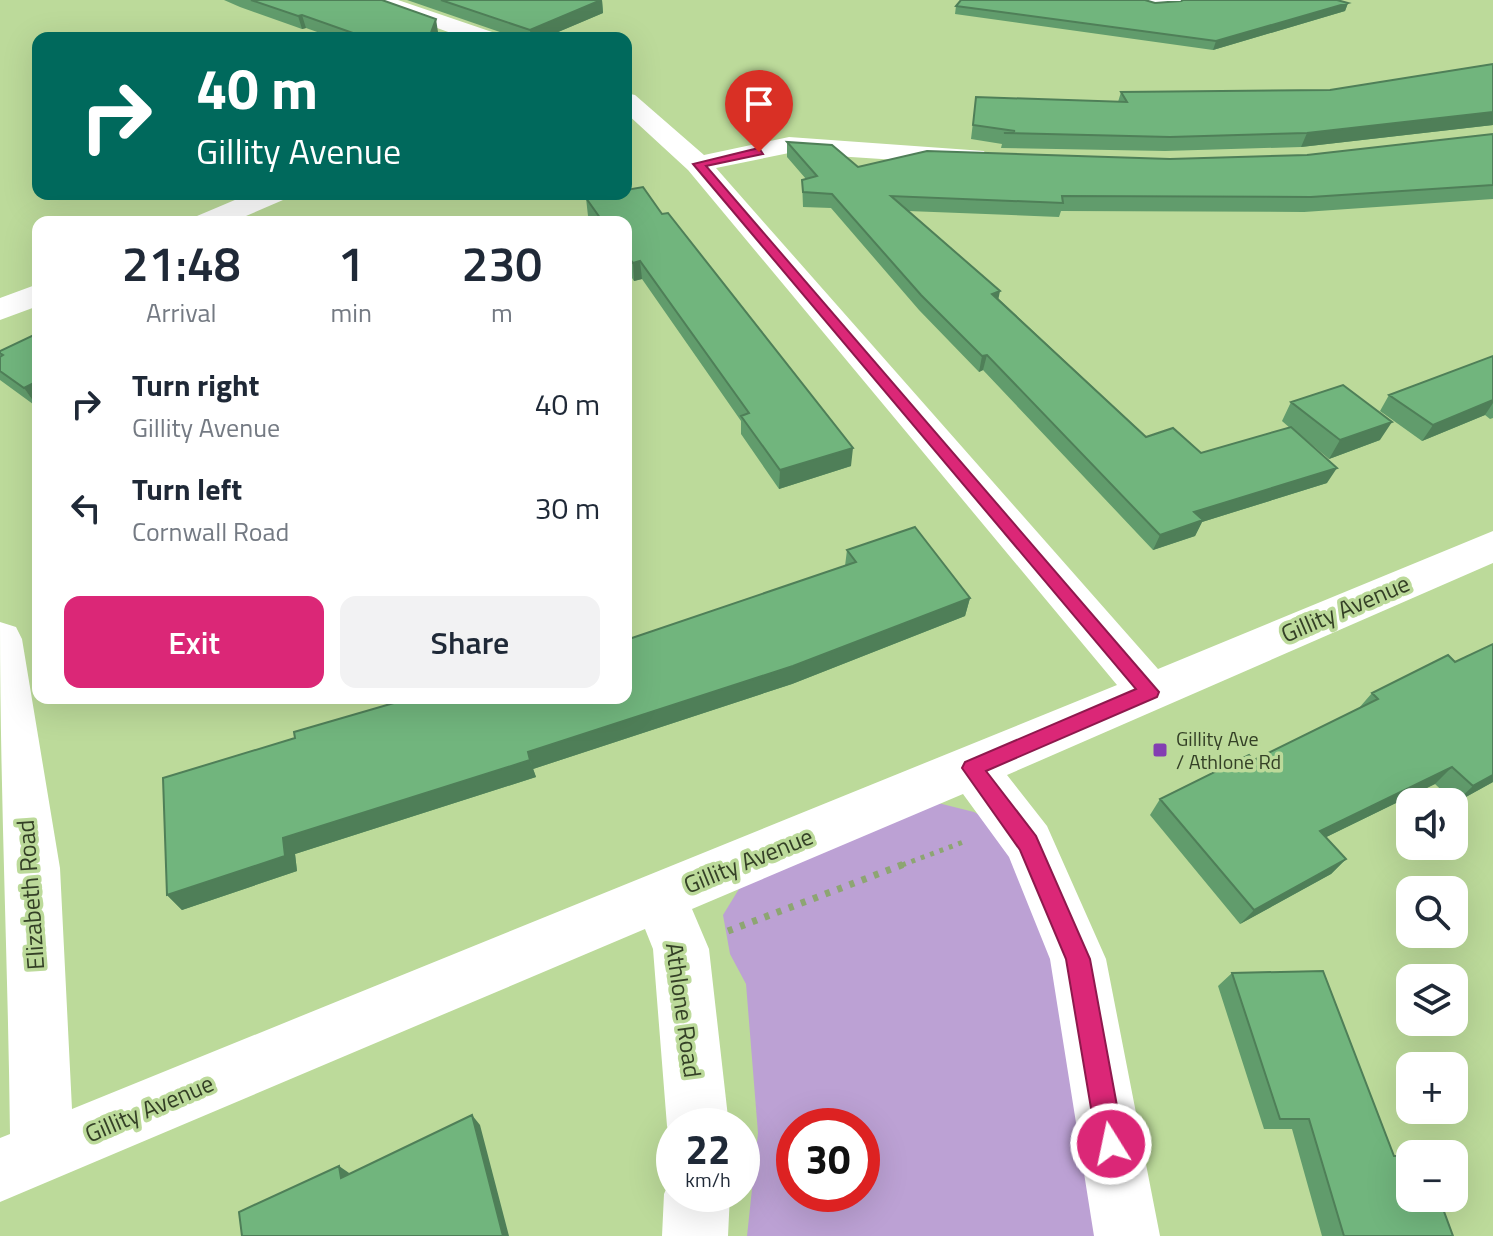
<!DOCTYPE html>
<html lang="en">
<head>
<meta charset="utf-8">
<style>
  body { margin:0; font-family:"Titillium Web",sans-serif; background:#f2f2f3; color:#1f2937; height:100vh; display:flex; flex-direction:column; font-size:30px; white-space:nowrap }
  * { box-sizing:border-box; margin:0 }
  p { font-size:26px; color:#747a83 }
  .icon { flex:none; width:44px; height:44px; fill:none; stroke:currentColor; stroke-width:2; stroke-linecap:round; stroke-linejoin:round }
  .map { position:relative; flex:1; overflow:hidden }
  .panel { position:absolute; left:32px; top:216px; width:600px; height:488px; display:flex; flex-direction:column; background:#fff; border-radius:16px; box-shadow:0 8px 32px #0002 }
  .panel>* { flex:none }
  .banner { position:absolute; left:32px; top:32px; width:600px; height:168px; border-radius:16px; box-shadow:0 8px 32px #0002; background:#00695c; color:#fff; overflow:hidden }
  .controls { position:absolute; left:1396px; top:788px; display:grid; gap:16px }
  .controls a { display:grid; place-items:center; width:72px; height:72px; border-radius:16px; background:#fff; box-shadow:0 8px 32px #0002; font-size:40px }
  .speed { position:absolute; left:656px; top:1108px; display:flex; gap:16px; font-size:40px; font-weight:700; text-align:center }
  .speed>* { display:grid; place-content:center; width:104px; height:104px; border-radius:50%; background:#fff; box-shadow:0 8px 32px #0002; line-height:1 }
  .speed small { font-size:20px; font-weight:400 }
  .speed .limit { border:12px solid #d22; background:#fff; color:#111 }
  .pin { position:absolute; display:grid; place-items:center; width:68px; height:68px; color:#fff; margin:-82px -34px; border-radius:50% 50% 50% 0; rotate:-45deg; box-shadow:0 0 8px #0007 }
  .pin .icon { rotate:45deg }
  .me { position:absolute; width:88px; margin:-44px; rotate:350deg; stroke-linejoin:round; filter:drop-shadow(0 0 6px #0008) }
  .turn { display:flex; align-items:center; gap:28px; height:168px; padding:0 32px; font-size:36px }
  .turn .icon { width:104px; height:104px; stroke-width:2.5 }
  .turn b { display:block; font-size:56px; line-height:68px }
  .eta { display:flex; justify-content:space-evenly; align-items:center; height:136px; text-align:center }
  .eta b { font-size:48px; font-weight:600; line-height:56px }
  .action { display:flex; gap:16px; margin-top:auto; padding:16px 32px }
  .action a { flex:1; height:92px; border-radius:16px; background:#db2777; color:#fff; font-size:32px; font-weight:600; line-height:92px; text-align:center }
  .action a+a { background:#f2f2f3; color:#1f2937 }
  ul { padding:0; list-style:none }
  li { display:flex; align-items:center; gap:24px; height:104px; padding:0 32px }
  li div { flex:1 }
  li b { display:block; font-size:30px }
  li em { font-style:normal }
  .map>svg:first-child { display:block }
  .green { fill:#bca1d4; fill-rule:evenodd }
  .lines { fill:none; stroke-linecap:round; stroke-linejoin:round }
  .path-far1 { stroke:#8da572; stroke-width:5; stroke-dasharray:4 6; stroke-linecap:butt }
  .path { stroke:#8da572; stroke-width:7; stroke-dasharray:5 8; stroke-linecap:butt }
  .street { fill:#fff; fill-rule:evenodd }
  .wall { fill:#619c6c }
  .shaded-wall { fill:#4f7f58 }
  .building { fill:#71b57d; stroke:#4f7f58; stroke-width:2 }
  .route { fill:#db2777; stroke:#8e194d; stroke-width:2 }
  .poi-dot { fill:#833eb2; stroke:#bcda9a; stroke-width:3 }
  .labels { text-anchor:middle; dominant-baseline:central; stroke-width:7; stroke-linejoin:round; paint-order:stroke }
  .poi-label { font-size:20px; fill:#344026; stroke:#bcda9a; text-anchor:start }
  .near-street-label { font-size:24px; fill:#344026; stroke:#bcda9a }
</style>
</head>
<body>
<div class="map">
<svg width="1493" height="1236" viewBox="0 0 1493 1236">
  <rect width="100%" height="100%" fill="#bcda9a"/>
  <!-- green -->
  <path class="green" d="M 926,800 L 974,812 L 1029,843 L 1111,1236 L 747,1236 L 758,1133 L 746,984 L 730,954 L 723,915 L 742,884 ZM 794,1126 L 862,1126 L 862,1194 L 794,1194 Z"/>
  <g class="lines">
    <!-- path-far1 -->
    <path class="path-far1" d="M 902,865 L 966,841"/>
    <!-- path -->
    <path class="path" d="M 728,931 L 907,863"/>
    <!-- street -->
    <path class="street" d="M 366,0 L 398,0 L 495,33 L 498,38 L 465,38 L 370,4 Z
      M 1134,0 L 1190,0 C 1180,11 1144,11 1134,0 Z
      M 626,93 L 635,95 L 704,155 L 789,137 L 984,151 L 987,157 L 984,163 L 974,165 L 789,153 L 716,168 L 1158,669 L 1493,531 L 1493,563 L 1007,775 L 1047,826 L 1106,959 L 1160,1236 L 1094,1236 L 1050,959 L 1009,857 L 963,794 L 692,909 L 709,949 L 729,1126 L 674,1126 L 674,1144 L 667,1126 L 653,949 L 645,929 L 0,1202 L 0,1138 L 10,1134 C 8,963 0,793 0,622 L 16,627 L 22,639 L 60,868 L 72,1109 L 1117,685 L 688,170 L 626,113 Z
      M 249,194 L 287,194 L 283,200 L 232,222 L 192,222 L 197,216 Z
      M 38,284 L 38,306 L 0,320 L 0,298 Z
      M 674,1171 L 674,1194 L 730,1194 L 728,1236 L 662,1236 L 664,1194 Z"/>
  </g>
  <!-- wall -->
  <path class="wall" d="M 224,0 L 382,0 L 438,32 L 436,38 L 334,38 L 306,28 L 302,29 L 240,7 Z
    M 407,0 L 602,0 L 603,13 L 544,38 L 517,38 Z
    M 1155,3 L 1348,3 L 1345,11 L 1213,50 L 955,14 L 956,6 Z
    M 1493,64 L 1493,125 L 1301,147 L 1165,151 L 1001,148 L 1002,144 L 971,139 L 976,97 L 1118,102 L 1121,92 L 1330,90 Z
    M 1493,134 L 1493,199 L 1304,212 L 1061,211 L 1059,217 L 908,211 L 999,299 L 1146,437 L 1201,453 L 1290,428 L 1282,421 L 1291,402 L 1380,440 L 1329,459 L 1299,434 L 1327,483 L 1202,522 L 1195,536 L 1153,550 L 983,370 L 979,372 L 919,310 L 831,208 L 803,207 L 802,180 L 806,179 L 787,157 L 787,142 L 858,167 L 1307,155 Z
    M 586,198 L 662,214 L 851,466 L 779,489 L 741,434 L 741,421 L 642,279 L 634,281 L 626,269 L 626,222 L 593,222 L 588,216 Z
    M 0,351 L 37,407 L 0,380 Z
    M 1493,356 L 1493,418 L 1490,419 L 1485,415 L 1422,441 L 1380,411 L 1389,395 Z
    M 847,550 L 970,598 L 965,616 L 792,684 L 533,769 L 536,777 L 295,854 L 297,871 L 182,910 L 167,895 L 626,698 L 735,604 L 845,566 Z
    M 1372,693 L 1493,782 L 1455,803 L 1435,784 L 1326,837 L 1346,859 L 1331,874 L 1240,924 L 1150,815 L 1160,799 L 1254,760 L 1359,708 Z
    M 1232,973 L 1394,1156 L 1453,1236 L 1322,1236 L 1292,1129 L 1264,1129 L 1218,986 Z"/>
  <!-- shaded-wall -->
  <path class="shaded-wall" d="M 602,0 L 603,13 L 544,38 L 531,38 L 530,30 Z
    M 1348,3 L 1345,11 L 1213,50 L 1216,41 Z
    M 302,15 L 306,28 L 302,29 L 298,16 Z
    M 436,19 L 438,32 L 436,38 L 429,38 Z
    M 1493,112 L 1493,125 L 1301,147 L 1307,133 Z
    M 640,261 L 642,279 L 634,281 L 633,263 Z
    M 1000,291 L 997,306 L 992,294 Z
    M 987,355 L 983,370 L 979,372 L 982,356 Z
    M 38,381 L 38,406 L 37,407 L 24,388 Z
    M 1493,400 L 1493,403 L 1485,415 L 1422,441 L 1433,425 Z
    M 1392,422 L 1380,440 L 1329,459 L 1340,440 Z
    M 853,448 L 851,466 L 779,489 L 780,470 Z
    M 1337,468 L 1327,483 L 1202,522 L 1195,536 L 1153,550 L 1160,535 L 1194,512 Z
    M 970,598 L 965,616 L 792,684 L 533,769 L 528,752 Z
    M 530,760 L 536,777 L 295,854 L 297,871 L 182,910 L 167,895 L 283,838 Z
    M 1452,767 L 1435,784 L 1306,847 L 1320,831 Z
    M 1493,775 L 1493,782 L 1455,803 L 1473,786 Z
    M 1346,859 L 1331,874 L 1240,924 L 1254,910 Z
    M 472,1115 L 480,1125 L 509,1236 L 503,1236 Z
    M 339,1166 L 352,1175 L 341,1178 Z"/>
  <!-- building -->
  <path class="building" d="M 251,0 L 382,0 L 436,19 L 429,38 L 367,38 L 302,15 L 298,16 Z
    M 441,0 L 601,0 L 530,30 Z
    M 961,0 L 1145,0 L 1155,3 L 1181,1 L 1183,0 L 1337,0 L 1348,3 L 1216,41 L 956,6 Z
    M 1493,64 L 1493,112 L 1307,133 L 1170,137 L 1004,133 L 1015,131 L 973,125 L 976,97 L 1127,102 L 1121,92 L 1330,90 Z
    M 1493,134 L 1493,185 L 1311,197 L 1062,196 L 1063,203 L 891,196 L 1000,291 L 992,294 L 1146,437 L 1173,428 L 1201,453 L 1291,427 L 1337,468 L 1194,512 L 1203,520 L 1160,535 L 987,355 L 982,356 L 921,295 L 832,194 L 803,192 L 802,180 L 817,176 L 787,142 L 832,145 L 858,167 L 927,151 L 1170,159 L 1307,155 Z
    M 643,187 L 662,214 L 668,213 L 853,448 L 780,470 L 741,416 L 749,413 L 640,261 L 633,263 L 626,254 L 626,222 L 603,222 L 586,198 L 607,194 L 626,194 L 626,190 Z
    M 38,333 L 38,381 L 24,388 L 0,371 L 0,357 L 3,355 L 0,353 L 0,351 Z
    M 1493,356 L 1493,400 L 1433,425 L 1389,395 Z
    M 1343,385 L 1392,422 L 1340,440 L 1291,402 Z
    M 915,527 L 970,598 L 793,666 L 528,752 L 530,760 L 283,838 L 285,856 L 167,895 L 163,778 L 295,738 L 294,732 L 411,698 L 626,698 L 626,640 L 856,562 L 847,550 Z
    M 1493,644 L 1493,775 L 1473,786 L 1452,767 L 1320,831 L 1346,859 L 1254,910 L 1160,799 L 1249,755 L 1254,760 L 1378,699 L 1372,693 L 1448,655 L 1455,662 Z
    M 1323,971 L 1394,1156 L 1410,1156 L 1410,1198 L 1439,1198 L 1453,1236 L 1344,1236 L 1309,1119 L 1280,1119 L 1232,973 Z
    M 472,1115 L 503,1236 L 242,1236 L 239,1212 L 339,1166 L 341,1178 Z"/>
  <!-- route -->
  <path class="route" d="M 759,148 L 763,154 L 706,166 L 1159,692 L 1157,697 L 986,771 L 1036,836 L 1090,959 L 1124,1144 L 1120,1153 L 1111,1157 L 1101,1153 L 1097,1144 L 1066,959 L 1020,850 L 962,768 L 965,762 L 1136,689 L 693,164 Z"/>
  <!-- markers -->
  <rect class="poi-dot" x="1152" y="742" width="16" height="16" rx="4"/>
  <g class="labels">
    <!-- poi labels -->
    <g class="poi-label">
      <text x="1176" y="738">Gillity Ave<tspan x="1176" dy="23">/ Athlone Rd</tspan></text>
    </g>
    <!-- near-street labels -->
    <g class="near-street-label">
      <text transform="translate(1345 608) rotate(-23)">Gillity Avenue</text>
      <text transform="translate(748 860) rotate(-22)">Gillity Avenue</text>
      <text transform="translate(30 895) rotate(-94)">Elizabeth Road</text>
      <text transform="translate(684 1010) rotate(82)">Athlone Road</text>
      <text transform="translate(149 1108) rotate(-23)">Gillity Avenue</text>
    </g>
  </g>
</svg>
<div class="controls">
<a><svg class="icon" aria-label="sound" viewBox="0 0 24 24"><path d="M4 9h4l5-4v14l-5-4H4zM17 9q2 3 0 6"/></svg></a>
<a><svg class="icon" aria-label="search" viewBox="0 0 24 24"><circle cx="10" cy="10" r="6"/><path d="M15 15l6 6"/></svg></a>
<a><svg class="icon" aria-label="layers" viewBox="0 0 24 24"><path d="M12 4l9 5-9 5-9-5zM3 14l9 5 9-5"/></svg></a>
<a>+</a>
<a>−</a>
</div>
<div class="speed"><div>22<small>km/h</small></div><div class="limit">30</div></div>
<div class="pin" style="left:759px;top:152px;background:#d93025"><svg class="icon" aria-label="arrive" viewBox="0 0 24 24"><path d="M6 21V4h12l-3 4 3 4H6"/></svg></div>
<svg class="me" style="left:1111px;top:1144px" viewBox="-20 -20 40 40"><circle r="17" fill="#db2777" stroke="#fff" stroke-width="3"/><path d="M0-11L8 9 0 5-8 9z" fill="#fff"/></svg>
<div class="banner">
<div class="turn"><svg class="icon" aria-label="right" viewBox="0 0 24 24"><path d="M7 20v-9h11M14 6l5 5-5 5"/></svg><div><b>40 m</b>Gillity Avenue</div></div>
</div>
<section class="panel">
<div class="eta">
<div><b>21:48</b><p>Arrival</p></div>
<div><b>1</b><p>min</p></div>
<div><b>230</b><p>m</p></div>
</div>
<ul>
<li><svg class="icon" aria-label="right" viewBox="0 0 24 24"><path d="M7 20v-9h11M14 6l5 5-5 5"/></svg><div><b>Turn right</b><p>Gillity Avenue</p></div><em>40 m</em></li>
<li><svg class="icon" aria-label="left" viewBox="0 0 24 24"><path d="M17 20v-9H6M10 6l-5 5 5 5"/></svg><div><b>Turn left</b><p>Cornwall Road</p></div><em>30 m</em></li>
</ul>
<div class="action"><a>Exit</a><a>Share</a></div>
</section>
</div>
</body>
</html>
